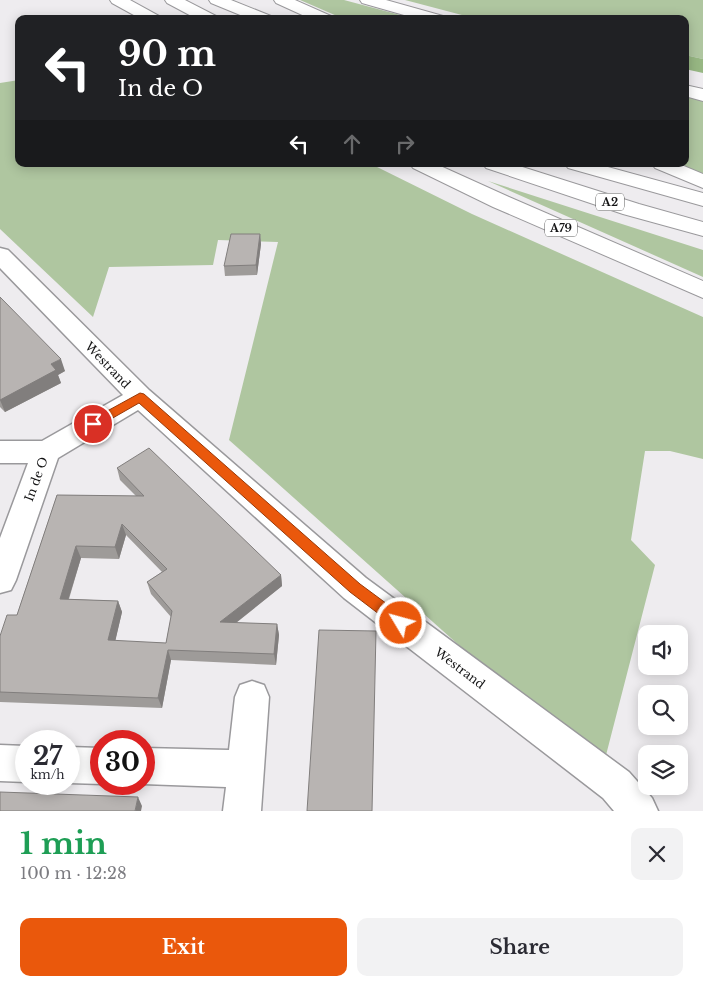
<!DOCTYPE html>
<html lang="en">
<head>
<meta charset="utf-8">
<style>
  body { margin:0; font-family:"Libre Baskerville",serif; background:#f2f2f3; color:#2b2b33; height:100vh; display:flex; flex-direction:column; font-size:19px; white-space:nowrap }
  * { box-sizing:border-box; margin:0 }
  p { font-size:16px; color:#7c7c81 }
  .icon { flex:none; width:28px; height:28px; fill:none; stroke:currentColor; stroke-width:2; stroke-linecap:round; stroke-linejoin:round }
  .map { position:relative; height:811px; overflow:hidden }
  .side { display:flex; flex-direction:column; background:#fff; flex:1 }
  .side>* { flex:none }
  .hud { position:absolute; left:15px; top:15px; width:674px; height:152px; border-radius:10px; box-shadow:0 2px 12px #0003; background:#202124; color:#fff; overflow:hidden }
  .fabs { position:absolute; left:638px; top:625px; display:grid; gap:10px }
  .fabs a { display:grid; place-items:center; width:50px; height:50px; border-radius:10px; background:#fff; box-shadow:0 2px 12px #0003; font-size:25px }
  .speed { position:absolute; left:15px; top:730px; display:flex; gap:10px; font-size:25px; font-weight:700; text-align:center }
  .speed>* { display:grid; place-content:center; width:65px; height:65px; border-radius:50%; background:#fff; box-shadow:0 2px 12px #0003; line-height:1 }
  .speed small { font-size:12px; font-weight:400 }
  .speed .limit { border:8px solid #d22; background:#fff; color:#111 }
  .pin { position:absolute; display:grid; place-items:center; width:42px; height:42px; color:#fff; margin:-21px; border:2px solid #fff; border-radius:50%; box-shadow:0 1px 5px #0007 }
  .me { position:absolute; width:55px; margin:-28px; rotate:307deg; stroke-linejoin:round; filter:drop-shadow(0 0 4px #0008) }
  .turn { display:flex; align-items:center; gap:18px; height:105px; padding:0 20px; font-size:22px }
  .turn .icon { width:65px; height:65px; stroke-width:2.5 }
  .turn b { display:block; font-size:35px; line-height:42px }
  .lanes { display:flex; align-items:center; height:48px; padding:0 20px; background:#0003; justify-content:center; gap:25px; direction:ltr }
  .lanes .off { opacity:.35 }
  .round { display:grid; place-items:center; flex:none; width:52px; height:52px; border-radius:10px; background:#f2f2f3 }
  .overview { display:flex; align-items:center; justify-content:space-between; height:85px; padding:0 20px }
  h1 { font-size:30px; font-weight:700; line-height:38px; color:#1e9e55 }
  .button { display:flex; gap:10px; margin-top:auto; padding:10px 20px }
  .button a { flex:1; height:58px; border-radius:10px; background:#ea580c; color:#fff; font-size:20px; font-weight:700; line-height:58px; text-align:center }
  .button a+a { background:#f2f2f3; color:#2b2b33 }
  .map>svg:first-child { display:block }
  .green { fill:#afc6a0 }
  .forest { fill:#97b783 }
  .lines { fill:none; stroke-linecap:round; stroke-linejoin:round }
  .minor-casing { stroke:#9a999c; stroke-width:3 }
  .trunk-casing { stroke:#9a999c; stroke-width:2 }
  .motorway-casing { stroke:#9a999c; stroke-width:2 }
  .minor { fill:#fff; fill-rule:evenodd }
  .trunk { fill:#fff; fill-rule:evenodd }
  .motorway { fill:#fff; fill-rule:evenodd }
  .wall { fill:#9e9b99; fill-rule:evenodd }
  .shaded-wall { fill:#817e7d }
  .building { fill:#b8b4b2; stroke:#817e7d; fill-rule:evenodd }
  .route { fill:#ea580c; stroke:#983908 }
  .labels { text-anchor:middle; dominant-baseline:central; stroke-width:4; stroke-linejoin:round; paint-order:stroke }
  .shield { fill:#fff; stroke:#5a5a5a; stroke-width:1 }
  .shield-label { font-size:11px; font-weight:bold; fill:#131314 }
  .street-label { font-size:12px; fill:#131314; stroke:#fff }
</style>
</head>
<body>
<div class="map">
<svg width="703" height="811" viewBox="0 0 703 811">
  <rect width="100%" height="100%" fill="#eeecef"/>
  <!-- green -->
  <path class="green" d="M 300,0 L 344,0 L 415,19 L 344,19 Z
    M 405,0 L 703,0 L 703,59 L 685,55 L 685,19 L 477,19 Z
    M 19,80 L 19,164 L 371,164 L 472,214 L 703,317 L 703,459 L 670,451 L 645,451 L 631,540 L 655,565 L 605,759 L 518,698 L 229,440 L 278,242 L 218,240 L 213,265 L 109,267 L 93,317 L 0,229 L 0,83 Z
    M 685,94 L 703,100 L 703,174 L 680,164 L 685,164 Z
    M 488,181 L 703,250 L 703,277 Z"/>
  <!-- forest -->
  <path class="forest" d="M 685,55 L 703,59 L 703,73 L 685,69 Z"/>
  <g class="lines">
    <defs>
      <path id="minor" d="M 0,248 L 8,250 L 149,390 L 366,578 L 629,772 L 652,798 L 658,811 L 614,811 L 603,798 L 344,598 L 138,410 L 58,458 L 16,580 L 11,590 L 0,593 L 0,538 L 28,463 L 0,463 L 0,441 L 42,441 L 123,395 L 0,268 Z
        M 252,681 L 264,685 L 269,697 L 261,811 L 223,811 L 226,787 L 143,784 L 144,748 L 229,750 L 235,697 L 240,685 Z
        M 0,745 L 26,746 L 26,782 L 0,781 Z
        M 69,747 L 101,748 L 102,784 L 69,783 Z"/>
      <path id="trunk" d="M 360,0 L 386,0 L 443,16 L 445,19 L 418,19 L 362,3 Z
        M 685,85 L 703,89 L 703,101 L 685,96 Z"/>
      <path id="motorway" d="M 110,0 L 130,0 L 159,16 L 161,19 L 141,19 L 112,3 Z
        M 165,0 L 185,0 L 216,16 L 218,19 L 197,19 L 167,3 Z
        M 209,0 L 231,0 L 271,16 L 273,19 L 250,19 L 211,3 Z
        M 274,0 L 295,0 L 331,16 L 333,19 L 311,19 L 276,3 Z
        M 410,164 L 436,164 L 509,197 L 703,281 L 703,298 L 493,207 L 413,168 Z
        M 483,164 L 513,164 L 639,204 L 703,222 L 703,236 L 623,214 L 486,168 Z
        M 565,164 L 597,164 L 703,193 L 703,206 L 568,168 Z
        M 652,164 L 679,164 L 703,174 L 703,188 L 655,168 Z"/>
    </defs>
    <!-- minor casing -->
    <use href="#minor" class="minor-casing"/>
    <!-- trunk casing -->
    <use href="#trunk" class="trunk-casing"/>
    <!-- motorway casing -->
    <use href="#motorway" class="motorway-casing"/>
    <!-- minor -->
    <use href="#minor" class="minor"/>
    <!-- trunk -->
    <use href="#trunk" class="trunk"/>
    <!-- motorway -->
    <use href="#motorway" class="motorway"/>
  </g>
  <!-- wall -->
  <path class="wall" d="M 260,234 L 261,244 L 257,275 L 225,276 L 224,266 Z
    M 0,297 L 65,371 L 58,375 L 61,383 L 5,412 L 0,407 Z
    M 117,468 L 281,575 L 282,586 L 236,623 L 277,624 L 279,635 L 276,665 L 171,660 L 162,708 L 0,702 L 0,636 L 17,615 L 57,495 L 136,496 L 120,480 ZM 126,535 L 162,572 L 147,582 L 151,594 L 171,617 L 166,643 L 115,641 L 122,612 L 118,601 L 69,599 L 81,558 L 119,559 Z"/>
  <!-- shaded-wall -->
  <path class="shaded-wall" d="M 260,234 L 261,244 L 257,275 L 256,265 Z
    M 61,359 L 65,371 L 58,375 L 61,383 L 5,412 L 0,400 L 51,364 Z
    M 122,524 L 126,535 L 119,559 L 115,547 Z
    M 76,546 L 81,558 L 65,610 L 60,599 Z
    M 281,575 L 282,586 L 223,633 L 220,622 Z
    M 118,601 L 122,612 L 113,651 L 108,640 Z
    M 277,624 L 279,635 L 276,665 L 274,654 Z
    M 168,650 L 171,660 L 162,708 L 158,698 Z
    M 138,797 L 142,806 L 141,811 L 135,811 Z"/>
  <!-- building -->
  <path class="building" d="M 231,234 L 260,234 L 256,265 L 224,266 Z
    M 0,297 L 61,359 L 51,364 L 56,370 L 0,400 Z
    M 149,448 L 281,575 L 220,622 L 277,624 L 274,654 L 168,650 L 158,698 L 0,692 L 0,636 L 7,615 L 17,615 L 57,495 L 144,496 L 117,468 ZM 122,524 L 167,569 L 147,582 L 172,611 L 166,643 L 108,640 L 118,601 L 60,599 L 76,546 L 115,547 Z
    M 319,630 L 376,631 L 372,811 L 307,811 Z
    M 0,792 L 138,797 L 135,811 L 0,811 Z"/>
  <!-- route -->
  <path class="route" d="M 140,393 L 144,394 L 360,584 L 406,618 L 408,623 L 406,627 L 401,629 L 396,627 L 350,592 L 139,403 L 97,427 L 89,427 L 87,424 L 89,421 Z"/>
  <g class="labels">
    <!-- shield labels -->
    <g class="shield">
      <rect x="596" y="193.5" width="28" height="17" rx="4"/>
      <rect x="545" y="219.5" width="32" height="17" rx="4"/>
    </g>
    <g class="shield-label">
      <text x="610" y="202">A2</text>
      <text x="561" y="228">A79</text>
    </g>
    <!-- street labels -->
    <g class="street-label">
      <text transform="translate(108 365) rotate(46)">Westrand</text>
      <text transform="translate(36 479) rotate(-70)">In de O</text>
      <text transform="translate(460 668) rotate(37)">Westrand</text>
    </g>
  </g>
</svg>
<div class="fabs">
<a><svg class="icon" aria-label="sound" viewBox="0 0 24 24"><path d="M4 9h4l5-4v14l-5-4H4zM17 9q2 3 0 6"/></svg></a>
<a><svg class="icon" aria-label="search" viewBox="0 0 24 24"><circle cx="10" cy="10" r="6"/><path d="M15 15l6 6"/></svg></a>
<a><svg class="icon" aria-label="layers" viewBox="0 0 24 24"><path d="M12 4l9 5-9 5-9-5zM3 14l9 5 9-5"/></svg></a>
</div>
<div class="speed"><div>27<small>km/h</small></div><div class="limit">30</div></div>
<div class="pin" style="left:93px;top:424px;background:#d93025"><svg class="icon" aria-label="arrive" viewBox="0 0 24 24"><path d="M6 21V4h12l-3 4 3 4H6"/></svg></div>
<svg class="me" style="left:401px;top:623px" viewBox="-20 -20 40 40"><circle r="17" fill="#ea580c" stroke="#fff" stroke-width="3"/><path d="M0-11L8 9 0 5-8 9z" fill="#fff"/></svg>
<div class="hud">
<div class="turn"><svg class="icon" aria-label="left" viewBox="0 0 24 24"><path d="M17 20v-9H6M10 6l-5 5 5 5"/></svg><div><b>90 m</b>In de O</div></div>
<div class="lanes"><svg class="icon" aria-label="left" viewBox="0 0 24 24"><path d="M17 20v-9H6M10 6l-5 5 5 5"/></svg><svg class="icon off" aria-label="ahead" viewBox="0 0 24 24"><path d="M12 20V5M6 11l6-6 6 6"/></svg><svg class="icon off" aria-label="right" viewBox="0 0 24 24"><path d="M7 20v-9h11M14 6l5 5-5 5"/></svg></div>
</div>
</div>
<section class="side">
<div class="overview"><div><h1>1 min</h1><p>100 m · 12:28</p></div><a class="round"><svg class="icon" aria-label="close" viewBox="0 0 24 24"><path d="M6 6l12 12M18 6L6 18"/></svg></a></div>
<div class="button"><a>Exit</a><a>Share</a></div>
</section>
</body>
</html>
